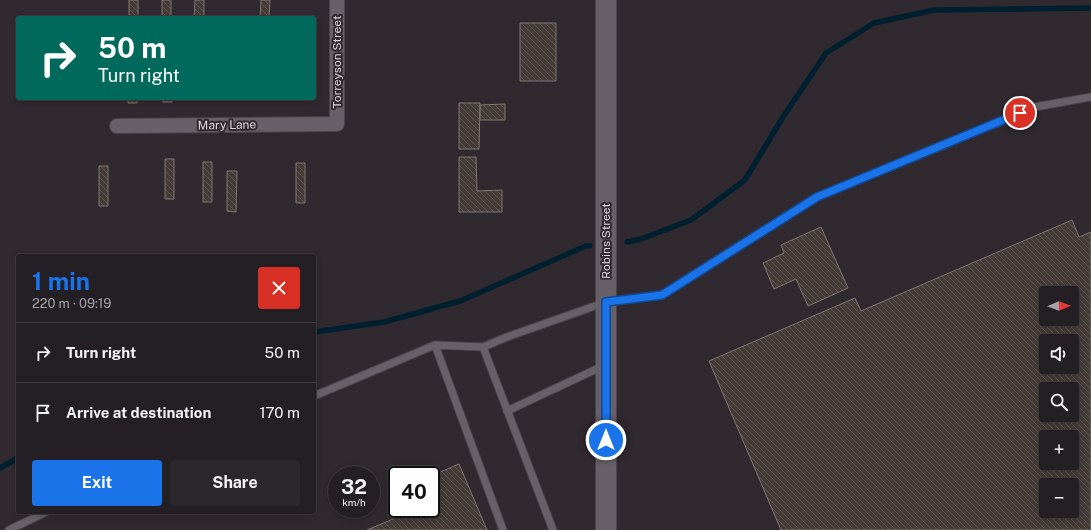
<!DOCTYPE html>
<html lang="en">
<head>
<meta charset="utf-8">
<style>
  body { margin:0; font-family:"Public Sans",sans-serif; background:#2c272c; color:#f1f3f6; height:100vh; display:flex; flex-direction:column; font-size:15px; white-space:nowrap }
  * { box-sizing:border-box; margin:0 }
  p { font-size:13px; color:#a3a2a6 }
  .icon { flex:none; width:22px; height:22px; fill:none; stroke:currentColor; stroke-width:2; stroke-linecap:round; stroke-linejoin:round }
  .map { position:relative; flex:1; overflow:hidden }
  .sheet { position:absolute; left:16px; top:254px; width:300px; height:260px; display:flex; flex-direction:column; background:#241f24; border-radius:4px; box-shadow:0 2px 6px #0003,0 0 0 1px #413d41 }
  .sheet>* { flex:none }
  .banner { position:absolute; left:16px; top:16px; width:300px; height:84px; border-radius:4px; box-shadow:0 2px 6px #0003,0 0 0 1px #413d41; background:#00695c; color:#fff; overflow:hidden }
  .needle { width:26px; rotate:89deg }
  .buttons { position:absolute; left:1039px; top:286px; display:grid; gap:8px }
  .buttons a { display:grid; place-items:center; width:40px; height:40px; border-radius:4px; background:#241f24; box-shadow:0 2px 6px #0003,0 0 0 1px #413d41; font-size:20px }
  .speed { position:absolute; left:328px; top:466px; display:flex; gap:8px; font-size:20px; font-weight:700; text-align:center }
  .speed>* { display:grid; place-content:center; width:52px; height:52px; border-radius:50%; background:#241f24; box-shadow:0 2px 6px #0003,0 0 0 1px #413d41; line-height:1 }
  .speed small { font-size:10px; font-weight:400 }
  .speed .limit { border:2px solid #111; border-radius:6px; background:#fff; color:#111 }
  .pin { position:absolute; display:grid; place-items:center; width:34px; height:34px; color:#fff; margin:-17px; border:2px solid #fff; border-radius:50%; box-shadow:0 1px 4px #0007 }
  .me { position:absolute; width:44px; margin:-22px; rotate:0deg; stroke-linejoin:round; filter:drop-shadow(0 0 3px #0008) }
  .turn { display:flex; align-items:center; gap:14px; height:84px; padding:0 16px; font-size:18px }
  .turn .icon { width:52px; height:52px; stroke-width:2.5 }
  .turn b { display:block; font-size:28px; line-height:34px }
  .round { display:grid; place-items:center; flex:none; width:42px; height:42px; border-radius:4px; background:#2c272c }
  .headline { display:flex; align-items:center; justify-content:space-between; height:68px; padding:0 16px }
  h1 { font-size:24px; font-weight:700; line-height:30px; color:#1a73e8 }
  .cta { display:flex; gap:8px; margin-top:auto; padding:8px 16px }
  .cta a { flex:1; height:46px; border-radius:4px; background:#1a73e8; color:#fff; font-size:16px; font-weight:700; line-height:46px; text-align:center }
  .cta a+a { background:#2c272c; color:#f1f3f6 }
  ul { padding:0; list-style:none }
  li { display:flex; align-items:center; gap:12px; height:60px; padding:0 16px; border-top:1px solid #413d41 }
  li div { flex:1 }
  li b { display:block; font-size:15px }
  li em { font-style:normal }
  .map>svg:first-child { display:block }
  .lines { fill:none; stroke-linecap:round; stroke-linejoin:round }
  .stream { stroke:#01202f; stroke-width:5.5 }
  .building { fill:url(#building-back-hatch); stroke:#817671; fill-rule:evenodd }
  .lane-casing { stroke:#4b454b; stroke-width:9 }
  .street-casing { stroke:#4b454b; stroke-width:16 }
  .secondary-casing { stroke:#4b454b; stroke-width:22 }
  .lane { stroke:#676068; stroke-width:7 }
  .street { stroke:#676068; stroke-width:14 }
  .secondary { stroke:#676068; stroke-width:20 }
  .route-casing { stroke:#114b97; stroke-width:10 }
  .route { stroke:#1a73e8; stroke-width:7 }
  .labels { text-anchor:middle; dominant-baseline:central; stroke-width:4; stroke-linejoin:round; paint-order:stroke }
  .street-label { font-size:12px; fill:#dcd8dd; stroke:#302930 }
</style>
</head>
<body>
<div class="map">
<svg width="1091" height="530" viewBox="0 0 1091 530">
  <defs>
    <pattern id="building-back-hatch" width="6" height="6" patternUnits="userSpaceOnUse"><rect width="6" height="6" fill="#443a36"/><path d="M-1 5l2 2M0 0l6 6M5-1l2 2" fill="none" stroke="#5e5653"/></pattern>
  </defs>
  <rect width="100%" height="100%" fill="#302930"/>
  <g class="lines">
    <!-- stream -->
    <path class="stream" d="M 627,242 L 641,239 L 691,220 L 745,180 L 783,117 L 826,53 L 874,23 L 934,10 L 1091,8
      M 314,332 L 384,322 L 460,301 L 586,246 L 590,246
      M 0,468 L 18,458"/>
  </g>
  <!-- building -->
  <path class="building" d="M 129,0 L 138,0 L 138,18 L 129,18 Z
    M 162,0 L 171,0 L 171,18 L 162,18 Z
    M 195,0 L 204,0 L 204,18 L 194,18 Z
    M 261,0 L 270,0 L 269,18 L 260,18 Z
    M 520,23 L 556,23 L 556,81 L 520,81 Z
    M 128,98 L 137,98 L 137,103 L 128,103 Z
    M 163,98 L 172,98 L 172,102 L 163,102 Z
    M 459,103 L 480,103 L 479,149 L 459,149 Z
    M 505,104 L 505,120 L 480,120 L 480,105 Z
    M 459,157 L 476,157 L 477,191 L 502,190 L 502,212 L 459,212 Z
    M 165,159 L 174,159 L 174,199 L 165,199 Z
    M 203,162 L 212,162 L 212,202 L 203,202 Z
    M 296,163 L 305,163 L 305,203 L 296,203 Z
    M 99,166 L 108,166 L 108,206 L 99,206 Z
    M 227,171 L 237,171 L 236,212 L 227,211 Z
    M 1072,220 L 1079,237 L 1091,232 L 1091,530 L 781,530 L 709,361 L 855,298 L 861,311 ZM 1046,293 L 1072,293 L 1072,319 L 1046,319 ZM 1046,341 L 1072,341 L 1072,367 L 1046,367 ZM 1046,389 L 1072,389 L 1072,415 L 1046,415 ZM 1046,437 L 1072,437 L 1072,463 L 1046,463 ZM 1046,485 L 1072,485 L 1072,511 L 1046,511 Z
    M 821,227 L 848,288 L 808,306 L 796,279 L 774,289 L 763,263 L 784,253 L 781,245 Z
    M 459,464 L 487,530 L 367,530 L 417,509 L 431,509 L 431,476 Z"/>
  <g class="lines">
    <defs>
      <path id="lane" d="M 435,345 L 503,530
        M 483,347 L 553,530
        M 314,396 L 435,345 L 483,347 L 507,337 L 606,302 L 662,295 L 817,197 L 1035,107 L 1091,97
        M 507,411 L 603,366
        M 9,530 L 46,512"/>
      <path id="street" d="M 117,126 L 337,124 L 337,0"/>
      <path id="secondary" d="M 606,0 L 606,530"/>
    </defs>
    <!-- lane casing -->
    <use href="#lane" class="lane-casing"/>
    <!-- street casing -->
    <use href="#street" class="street-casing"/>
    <!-- secondary casing -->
    <use href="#secondary" class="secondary-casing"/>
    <!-- lane -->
    <use href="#lane" class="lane"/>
    <!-- street -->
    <use href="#street" class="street"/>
    <!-- secondary -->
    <use href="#secondary" class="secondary"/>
  </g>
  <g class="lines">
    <defs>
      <path id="route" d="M 606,440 L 606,302 L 662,295 L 817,197 L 1020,113"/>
    </defs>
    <!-- route casing -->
    <use href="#route" class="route-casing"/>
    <!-- route -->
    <use href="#route" class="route"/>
  </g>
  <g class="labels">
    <!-- street labels -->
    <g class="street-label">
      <text transform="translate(337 62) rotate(-90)">Torreyson Street</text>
      <text transform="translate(227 125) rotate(-1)">Mary Lane</text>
      <text transform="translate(606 241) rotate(-90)">Robins Street</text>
    </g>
  </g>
</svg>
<div class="buttons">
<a><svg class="needle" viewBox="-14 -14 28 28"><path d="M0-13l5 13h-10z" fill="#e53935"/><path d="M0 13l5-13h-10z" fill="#a3a2a6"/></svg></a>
<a><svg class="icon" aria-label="sound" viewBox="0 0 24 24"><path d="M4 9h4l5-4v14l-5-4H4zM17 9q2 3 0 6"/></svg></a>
<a><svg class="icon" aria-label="search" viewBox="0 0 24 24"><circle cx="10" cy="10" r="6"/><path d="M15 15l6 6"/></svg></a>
<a>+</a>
<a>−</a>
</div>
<div class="speed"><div>32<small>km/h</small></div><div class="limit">40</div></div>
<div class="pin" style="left:1020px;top:113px;background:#d93025"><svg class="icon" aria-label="arrive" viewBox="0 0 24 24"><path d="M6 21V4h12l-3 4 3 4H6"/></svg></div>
<svg class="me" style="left:606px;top:440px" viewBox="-20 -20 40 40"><circle r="17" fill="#1a73e8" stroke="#fff" stroke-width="3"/><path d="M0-11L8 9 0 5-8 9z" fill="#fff"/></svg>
<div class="banner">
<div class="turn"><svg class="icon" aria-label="right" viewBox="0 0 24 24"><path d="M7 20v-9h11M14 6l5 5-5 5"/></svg><div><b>50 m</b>Turn right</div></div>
</div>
<section class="sheet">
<div class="headline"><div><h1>1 min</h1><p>220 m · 09:19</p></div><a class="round" style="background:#d93025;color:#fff"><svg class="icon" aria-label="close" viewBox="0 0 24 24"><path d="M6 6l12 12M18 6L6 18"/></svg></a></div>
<ul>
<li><svg class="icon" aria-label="right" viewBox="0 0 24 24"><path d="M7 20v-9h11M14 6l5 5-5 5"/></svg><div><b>Turn right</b></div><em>50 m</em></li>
<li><svg class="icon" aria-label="arrive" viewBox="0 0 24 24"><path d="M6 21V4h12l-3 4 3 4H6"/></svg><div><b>Arrive at destination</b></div><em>170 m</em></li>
</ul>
<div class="cta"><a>Exit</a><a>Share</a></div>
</section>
</div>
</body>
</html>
